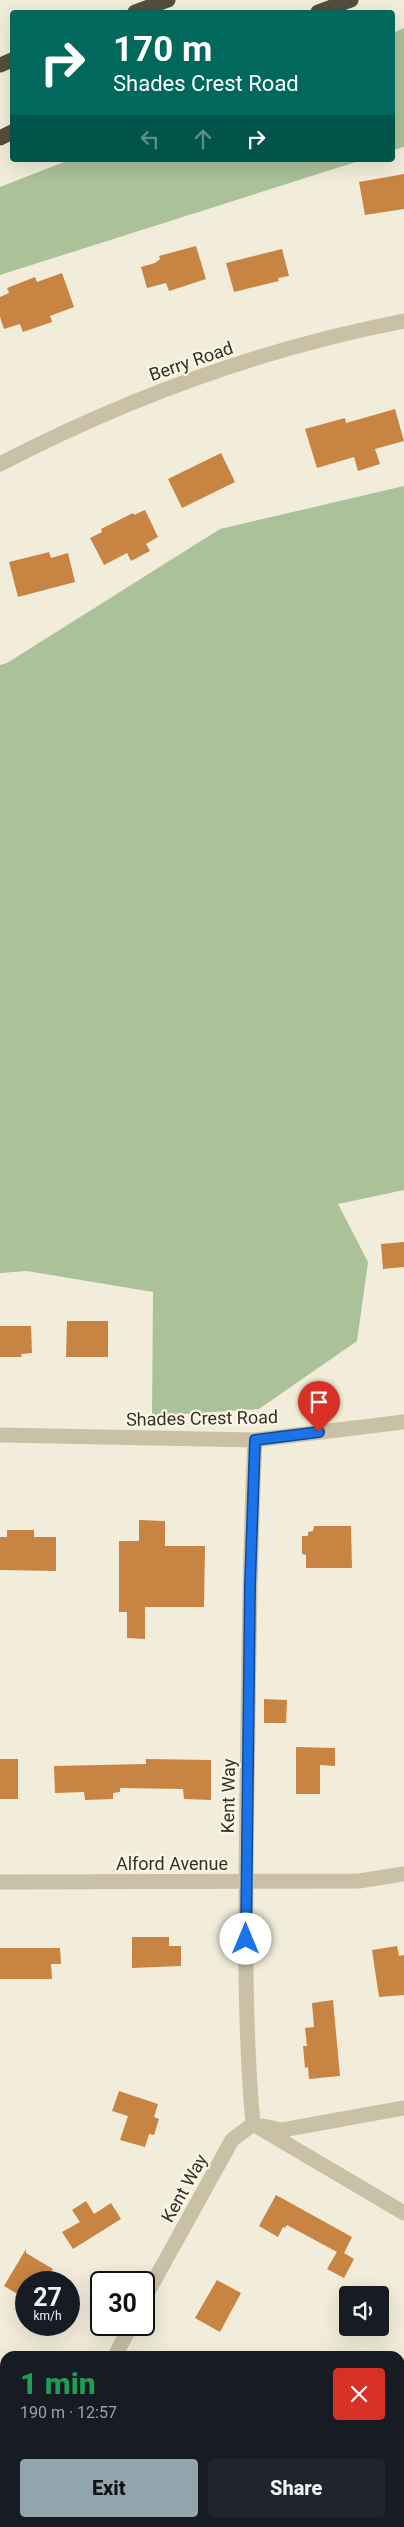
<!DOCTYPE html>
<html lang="en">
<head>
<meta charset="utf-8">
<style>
  body { margin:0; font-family:Roboto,sans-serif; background:#20242c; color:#f1f3f6; height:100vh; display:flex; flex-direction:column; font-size:19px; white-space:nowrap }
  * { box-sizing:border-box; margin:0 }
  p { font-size:16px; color:#9ea1a6 }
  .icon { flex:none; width:28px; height:28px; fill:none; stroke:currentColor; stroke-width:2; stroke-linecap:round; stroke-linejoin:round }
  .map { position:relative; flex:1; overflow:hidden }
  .drawer { position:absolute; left:0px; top:2351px; width:405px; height:176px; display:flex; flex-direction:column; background:#171b24; border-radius:15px 15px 0 0; box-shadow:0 5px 20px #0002 }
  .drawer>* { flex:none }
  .banner { position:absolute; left:10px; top:10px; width:385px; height:152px; border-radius:5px; box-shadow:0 5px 20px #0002; background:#00695c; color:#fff; overflow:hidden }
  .controls { position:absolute; left:339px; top:2286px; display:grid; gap:10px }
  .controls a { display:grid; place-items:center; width:50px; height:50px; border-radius:5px; background:#171b24; box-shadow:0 5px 20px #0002; font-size:25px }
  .speed { position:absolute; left:15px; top:2271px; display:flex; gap:10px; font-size:25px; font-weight:700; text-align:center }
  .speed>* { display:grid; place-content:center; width:65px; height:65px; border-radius:50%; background:#171b24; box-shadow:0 5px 20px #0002; line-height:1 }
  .speed small { font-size:12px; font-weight:400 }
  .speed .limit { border:2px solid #111; border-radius:8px; background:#fff; color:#111 }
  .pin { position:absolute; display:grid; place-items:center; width:42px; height:42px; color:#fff; margin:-51px -21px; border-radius:50% 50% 50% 0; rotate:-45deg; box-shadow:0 0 5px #0007 }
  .pin .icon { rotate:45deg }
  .me { position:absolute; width:55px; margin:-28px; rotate:0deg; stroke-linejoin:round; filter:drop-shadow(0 0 4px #0008) }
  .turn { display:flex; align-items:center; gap:18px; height:105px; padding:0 20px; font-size:22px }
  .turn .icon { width:65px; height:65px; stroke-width:2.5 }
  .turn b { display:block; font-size:35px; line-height:42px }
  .lanes { display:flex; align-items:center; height:48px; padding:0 20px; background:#0003; justify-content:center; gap:25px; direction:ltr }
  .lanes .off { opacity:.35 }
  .round { display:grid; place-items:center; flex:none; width:52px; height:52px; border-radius:5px; background:#20242c }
  .headline { display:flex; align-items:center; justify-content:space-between; height:85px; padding:0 20px }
  h1 { font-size:30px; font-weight:800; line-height:38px; color:#1e9e55 }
  .button { display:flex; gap:10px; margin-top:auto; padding:10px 20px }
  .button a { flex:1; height:58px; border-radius:5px; background:#91a5af; color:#111; font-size:20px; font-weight:800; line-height:58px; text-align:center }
  .button a+a { background:#20242c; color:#f1f3f6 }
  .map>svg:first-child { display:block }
  .green { fill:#aac19a }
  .building { fill:#c88442 }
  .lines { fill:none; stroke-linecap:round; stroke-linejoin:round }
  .minor { stroke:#cac0a6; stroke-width:15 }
  .highway { stroke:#574c3e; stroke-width:15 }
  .route-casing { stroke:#114b97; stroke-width:12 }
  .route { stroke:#1a73e8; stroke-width:9 }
  .labels { text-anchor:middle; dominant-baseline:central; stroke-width:4.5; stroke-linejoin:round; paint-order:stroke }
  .street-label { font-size:18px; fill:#362f27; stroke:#faf6e6 }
</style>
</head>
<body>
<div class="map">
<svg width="404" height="2527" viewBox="0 0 404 2527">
  <rect width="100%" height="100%" fill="#f2edda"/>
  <!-- green -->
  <path class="green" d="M 404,28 L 404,147 L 393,150 L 393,33 Z
    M 69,160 L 362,160 L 0,275 L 0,187 Z
    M 404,486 L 404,1190 L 338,1204 L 368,1262 L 357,1341 L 259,1409 L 152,1416 L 153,1292 L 27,1271 L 0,1273 L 0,665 L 7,663 L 220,529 Z"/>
  <!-- building -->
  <path class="building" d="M 404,174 L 404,209 L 365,215 L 359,182 Z
    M 196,246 L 206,279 L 169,291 L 166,283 L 147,288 L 141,267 L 155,263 L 160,259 L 159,256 Z
    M 282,249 L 289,276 L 278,278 L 279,281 L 234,292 L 226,263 Z
    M 62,273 L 74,307 L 50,316 L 52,322 L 23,332 L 20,324 L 4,329 L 0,317 L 0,297 L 9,293 L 7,288 L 35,277 L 37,282 Z
    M 395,409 L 404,441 L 375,449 L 380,464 L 358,471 L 354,457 L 317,468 L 305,429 L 345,418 L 346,423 Z
    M 221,453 L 235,482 L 182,508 L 168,479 Z
    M 145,510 L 158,537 L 146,544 L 150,551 L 131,561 L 127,553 L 104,565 L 90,538 L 102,532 L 101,529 L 133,513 L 134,515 Z
    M 49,552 L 51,558 L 68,553 L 75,582 L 18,597 L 9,562 Z
    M 404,1242 L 404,1267 L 383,1269 L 381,1244 Z
    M 67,1321 L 108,1321 L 108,1357 L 66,1357 Z
    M 0,1326 L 31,1326 L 32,1353 L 21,1354 L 22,1357 L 0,1357 Z
    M 139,1520 L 165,1521 L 165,1546 L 205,1546 L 204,1607 L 145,1607 L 145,1639 L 127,1638 L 127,1612 L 119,1612 L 119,1541 L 139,1541 Z
    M 314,1526 L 351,1526 L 352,1568 L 306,1568 L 306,1555 L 302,1554 L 302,1536 L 308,1536 L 308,1532 L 313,1531 Z
    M 7,1530 L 34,1530 L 34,1537 L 56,1537 L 56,1571 L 0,1570 L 0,1537 L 7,1537 Z
    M 264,1699 L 287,1700 L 286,1723 L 264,1723 Z
    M 296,1747 L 335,1748 L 335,1766 L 320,1765 L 320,1794 L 296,1794 Z
    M 0,1759 L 18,1759 L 18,1799 L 0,1799 Z
    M 146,1759 L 211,1760 L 211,1800 L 184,1799 L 183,1789 L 120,1788 L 120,1792 L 113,1793 L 113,1799 L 85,1800 L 84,1792 L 55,1793 L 54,1766 L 146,1764 Z
    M 132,1937 L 169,1937 L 169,1946 L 181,1946 L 181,1966 L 132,1968 Z
    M 397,1946 L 399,1956 L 404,1955 L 404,1995 L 379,1997 L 372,1950 Z
    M 0,1948 L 60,1948 L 61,1964 L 51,1964 L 52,1979 L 0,1979 Z
    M 333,2000 L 340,2076 L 309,2079 L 308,2067 L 305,2068 L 303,2046 L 307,2046 L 305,2028 L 314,2027 L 312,2003 Z
    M 119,2091 L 158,2104 L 154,2117 L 159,2119 L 154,2135 L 149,2134 L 145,2147 L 120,2140 L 128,2116 L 112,2111 Z
    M 276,2195 L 352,2237 L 344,2253 L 354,2259 L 344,2278 L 327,2269 L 337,2252 L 287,2225 L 285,2228 L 283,2227 L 278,2237 L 259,2226 Z
    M 86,2201 L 94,2214 L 111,2203 L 121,2219 L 73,2249 L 62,2232 L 80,2222 L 72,2210 Z
    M 26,2249 L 26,2253 L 53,2269 L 45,2282 L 26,2282 L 26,2299 L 4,2286 Z
    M 217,2280 L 241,2293 L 220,2332 L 195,2318 Z"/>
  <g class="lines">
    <!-- minor -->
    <path class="minor" d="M 0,464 C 127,398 263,348 404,321
      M 0,1435 L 255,1440 L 404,1422
      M 0,1882 L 359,1881 L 404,1874
      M 253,2124 C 243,2013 246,1900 247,1788 C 249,1672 249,1556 255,1440
      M 253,2124 L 404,2213
      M 263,2126 L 282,2130 L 404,2108
      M 144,2299 L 232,2140 L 253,2124
      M 115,2356 L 131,2325
      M 95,2522 L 102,2527
      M 27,2527 L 29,2522"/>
    <!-- highway -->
    <path class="highway" d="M 135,12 L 168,0
      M 318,12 L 351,0
      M 0,65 L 12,60
      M 0,138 L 12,132"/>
  </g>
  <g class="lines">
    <defs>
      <path id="route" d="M 246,1939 L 250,1586 L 255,1440 L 319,1432"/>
    </defs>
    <!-- route casing -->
    <use href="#route" class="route-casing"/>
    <!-- route -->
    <use href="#route" class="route"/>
  </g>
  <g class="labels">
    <!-- street labels -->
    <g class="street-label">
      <text transform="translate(191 361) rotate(-19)">Berry Road</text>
      <text transform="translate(202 1418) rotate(-1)">Shades Crest Road</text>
      <text transform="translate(228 1796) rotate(-89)">Kent Way</text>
      <text x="172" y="1863">Alford Avenue</text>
      <text transform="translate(184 2188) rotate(-61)">Kent Way</text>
    </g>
  </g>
</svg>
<div class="controls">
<a><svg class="icon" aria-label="sound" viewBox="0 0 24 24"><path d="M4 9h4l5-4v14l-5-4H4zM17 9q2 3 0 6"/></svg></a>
</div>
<div class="speed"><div>27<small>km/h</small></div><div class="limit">30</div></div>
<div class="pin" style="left:319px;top:1432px;background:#d93025"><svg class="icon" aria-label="arrive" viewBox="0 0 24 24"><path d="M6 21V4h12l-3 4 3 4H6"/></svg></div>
<svg class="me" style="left:246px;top:1939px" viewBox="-20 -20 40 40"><circle r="19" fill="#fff"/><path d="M0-13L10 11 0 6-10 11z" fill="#1a73e8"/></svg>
<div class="banner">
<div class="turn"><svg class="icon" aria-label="right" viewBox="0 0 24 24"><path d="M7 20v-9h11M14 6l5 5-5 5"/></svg><div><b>170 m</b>Shades Crest Road</div></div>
<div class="lanes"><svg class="icon off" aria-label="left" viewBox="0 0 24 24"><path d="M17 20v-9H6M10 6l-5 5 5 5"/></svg><svg class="icon off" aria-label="ahead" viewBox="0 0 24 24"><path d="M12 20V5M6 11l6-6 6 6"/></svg><svg class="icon" aria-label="right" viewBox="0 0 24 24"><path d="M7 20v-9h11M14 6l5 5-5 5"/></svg></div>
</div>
<section class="drawer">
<div class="headline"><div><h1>1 min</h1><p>190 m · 12:57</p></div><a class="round" style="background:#d93025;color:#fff"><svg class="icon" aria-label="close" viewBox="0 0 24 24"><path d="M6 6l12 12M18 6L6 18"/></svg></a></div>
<div class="button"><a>Exit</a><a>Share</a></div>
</section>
</div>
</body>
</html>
